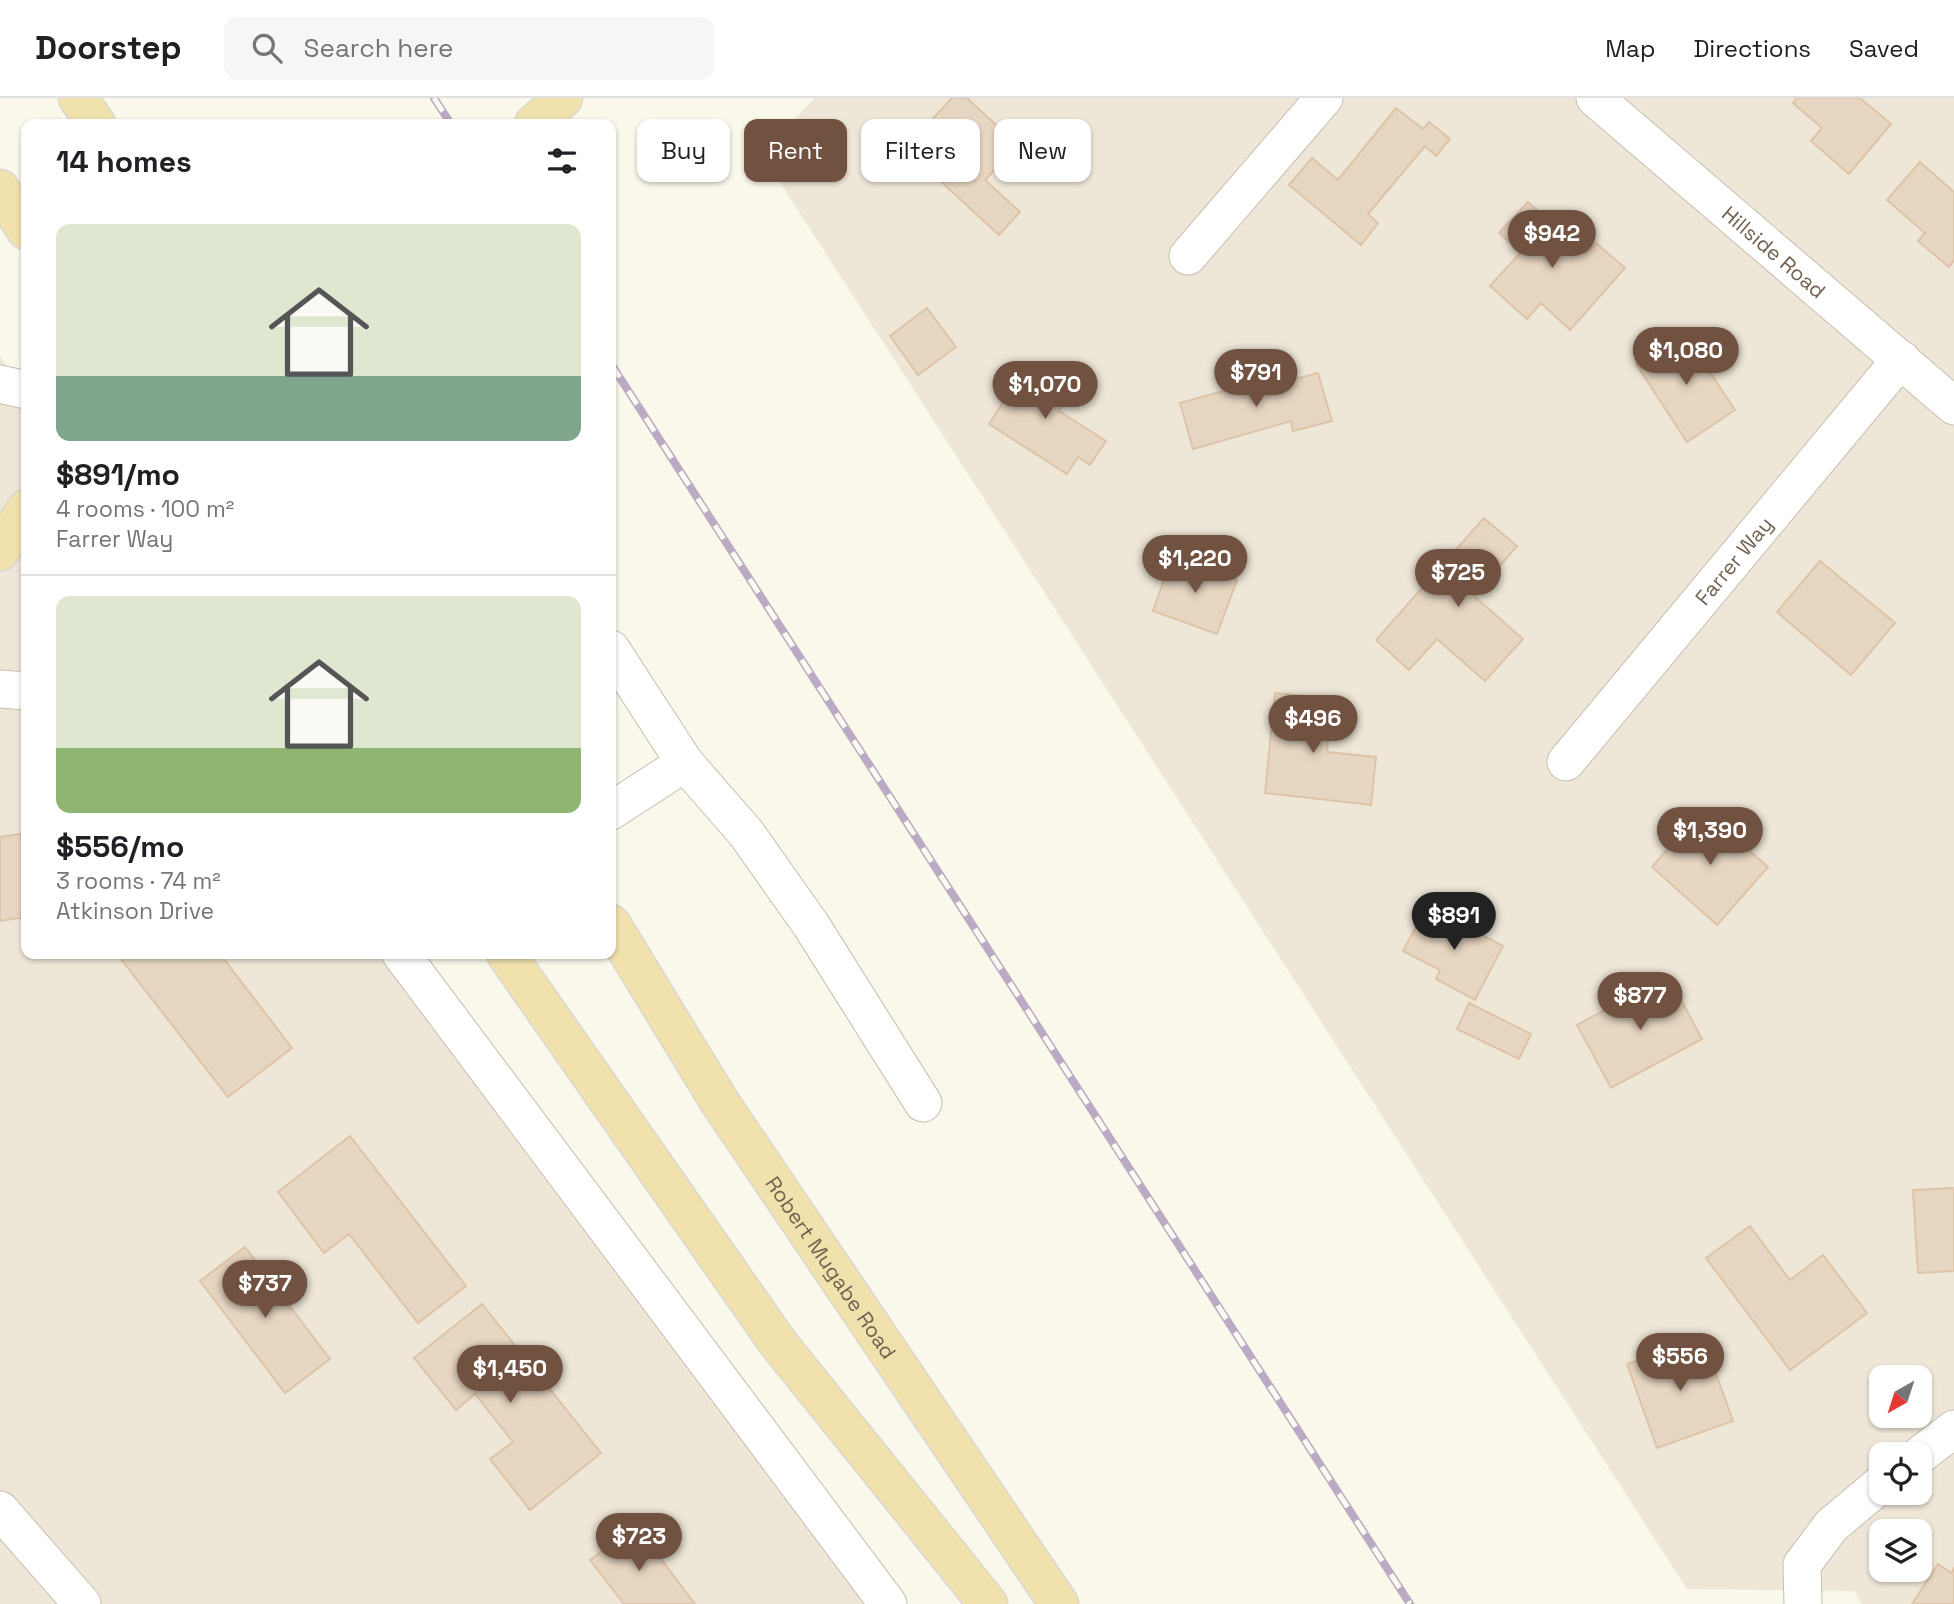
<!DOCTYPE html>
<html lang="en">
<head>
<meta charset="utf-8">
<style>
  body { margin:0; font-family:"Space Grotesk",sans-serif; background:#f6f6f6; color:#202124; height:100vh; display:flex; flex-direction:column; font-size:26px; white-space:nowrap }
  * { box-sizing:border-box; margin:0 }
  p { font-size:23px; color:#757577 }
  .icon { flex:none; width:38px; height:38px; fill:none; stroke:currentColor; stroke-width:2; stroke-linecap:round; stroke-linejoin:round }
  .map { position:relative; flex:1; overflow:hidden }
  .drawer { position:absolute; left:21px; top:21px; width:595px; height:840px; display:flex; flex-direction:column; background:#fff; border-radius:14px; box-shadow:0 2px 5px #0004 }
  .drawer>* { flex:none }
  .banner { position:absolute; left:637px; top:21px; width:665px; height:63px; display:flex; gap:14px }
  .needle { width:46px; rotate:219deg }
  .controls { position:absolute; left:1869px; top:1267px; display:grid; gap:14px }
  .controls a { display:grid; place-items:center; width:63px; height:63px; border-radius:14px; background:#fff; box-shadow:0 2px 5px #0004; font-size:35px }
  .price { position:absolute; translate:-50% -60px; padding:0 16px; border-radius:24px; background:#71513f; color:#fff; font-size:23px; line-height:46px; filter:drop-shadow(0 2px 4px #0008) }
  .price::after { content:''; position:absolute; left:50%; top:42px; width:21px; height:16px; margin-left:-10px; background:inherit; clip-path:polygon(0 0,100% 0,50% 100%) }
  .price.on { background:#222; color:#fff }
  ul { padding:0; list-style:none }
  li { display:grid; align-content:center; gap:14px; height:371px; padding:0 35px }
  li+li { border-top:2px solid #e0e0e0 }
  li span { display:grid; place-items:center; height:217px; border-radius:14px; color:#555 }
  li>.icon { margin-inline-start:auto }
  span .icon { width:126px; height:126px; fill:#fffc; stroke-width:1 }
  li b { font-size:30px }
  h2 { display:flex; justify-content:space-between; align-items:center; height:84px; padding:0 35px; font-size:30px }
  .pill { padding:0 24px; border-radius:14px; background:#fff; box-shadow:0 2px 5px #0004; font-size:24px; line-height:63px }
  .pill.on { background:#71513f; color:#fff }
  header { display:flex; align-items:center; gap:42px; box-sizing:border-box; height:98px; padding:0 35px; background:#fff; border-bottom:2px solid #e0e0e0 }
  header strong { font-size:33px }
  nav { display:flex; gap:38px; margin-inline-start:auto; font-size:24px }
  .search { width:490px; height:63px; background:#f6f6f6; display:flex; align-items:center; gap:18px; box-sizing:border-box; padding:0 24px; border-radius:14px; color:#757577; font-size:26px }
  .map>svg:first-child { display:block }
  .residential { fill:#eee7d8; fill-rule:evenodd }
  .building { fill:#e7d6c1; stroke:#ddc4a9; stroke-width:2 }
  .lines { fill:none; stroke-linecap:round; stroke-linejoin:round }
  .minor-casing { stroke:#c8beaf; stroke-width:39 }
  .major-casing { stroke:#dad6d2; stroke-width:41 }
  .minor { stroke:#fff; stroke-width:37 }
  .major { stroke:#f0e1ad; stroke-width:38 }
  .rail-casing { stroke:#bbaac3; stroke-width:8 }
  .rail { stroke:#fdfaf1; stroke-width:5; stroke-dasharray:16; stroke-linecap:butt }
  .labels { text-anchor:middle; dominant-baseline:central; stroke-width:7; stroke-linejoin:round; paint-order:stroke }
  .street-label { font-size:21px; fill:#726251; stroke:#fdfaf1 }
</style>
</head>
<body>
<header>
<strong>Doorstep</strong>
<div class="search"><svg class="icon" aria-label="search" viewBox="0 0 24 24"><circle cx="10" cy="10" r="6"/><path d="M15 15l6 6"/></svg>Search here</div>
<nav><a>Map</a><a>Directions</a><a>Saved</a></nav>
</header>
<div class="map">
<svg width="1954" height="1506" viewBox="0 0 1954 1506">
  <rect width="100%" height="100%" fill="#faf7eb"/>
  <path class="residential" d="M815,0H1954V1506H1862L1854,1493L1687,1491L761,55ZM1881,1279H1920V1318H1881ZM1881,1356H1920V1395H1881ZM1881,1433H1920V1472H1881Z
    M0,258L26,295V856H421L879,1506H0Z"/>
  <path class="building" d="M952,0H967L1018,47L985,82L1020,114L999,137L923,67L943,46L925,29Z
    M1797,0H1860L1891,26L1849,76L1811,43L1822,30L1793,5Z
    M1396,10L1423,31L1429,24L1450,41L1436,58L1425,48L1368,116L1378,125L1361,147L1289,87L1312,60L1338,82Z
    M1920,64L1954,94V162L1949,169L1918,143L1925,135L1887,102Z
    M1528,104L1586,156L1596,145L1625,170L1570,232L1541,205L1527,221L1490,188L1521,154L1499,135Z
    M927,210L956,249L918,277L890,238Z
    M1684,235L1735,312L1687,344L1636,266Z
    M1029,264L1073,291L1059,313L1106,343L1090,367L1078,359L1067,376L989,326Z
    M1318,275L1332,323L1293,333L1291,323L1193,351L1180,305L1282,277L1284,284Z
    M1484,420L1517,448L1474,498L1523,541L1485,583L1437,541L1409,572L1376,542Z
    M1172,458L1237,482L1217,536L1153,513Z
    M1820,463L1895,525L1851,577L1777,514Z
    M1275,595L1332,601L1327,654L1376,659L1371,707L1265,695Z
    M1702,711L1768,769L1717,827L1652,769Z
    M26,735V819L0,823V739Z
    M1427,808L1503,848L1475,902L1436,881L1440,872L1403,853Z
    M117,856H220L292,950L228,999Z
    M1668,878L1702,941L1611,990L1577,927Z
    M1469,905L1531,936L1519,961L1457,931Z
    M350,1038L466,1188L418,1225L349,1136L324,1155L278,1094Z
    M1954,1090V1173L1918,1175L1913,1092Z
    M1750,1128L1790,1182L1823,1157L1867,1215L1790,1272L1706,1160Z
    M245,1149L330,1261L285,1295L200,1183Z
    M482,1206L601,1355L530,1412L490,1361L513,1344L475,1296L456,1312L414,1260Z
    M1703,1240L1733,1323L1657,1350L1627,1266Z
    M636,1428L695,1506H624L590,1462Z
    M1938,1466L1951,1475L1954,1470V1506H1912Z"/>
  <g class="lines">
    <defs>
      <g id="minor">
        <path id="s1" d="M1595,0L1954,308"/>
        <path d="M1188,158L1324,0"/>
        <path d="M0,286L26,292"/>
        <path d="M611,551L685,665L611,713"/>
        <path d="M0,591L26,593"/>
        <path id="s2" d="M1566,664L1901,261"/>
        <path d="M685,665L746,735L811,827L923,1005"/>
        <path d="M401,856L888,1506"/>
        <path d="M1920,1357L1954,1331"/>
        <path d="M0,1412L82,1506"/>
        <path d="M1803,1506L1802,1467L1831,1428L1881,1386"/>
      </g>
      <g id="major">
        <path d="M78,0L96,26"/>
        <path d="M534,26L563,0"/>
        <path d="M0,91L26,132"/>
        <path d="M0,453L26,411"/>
        <path id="s3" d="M611,826L719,1003L1059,1506"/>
        <path d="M506,856L778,1245L988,1506"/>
      </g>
    </defs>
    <use href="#minor" class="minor-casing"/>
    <use href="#major" class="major-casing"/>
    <use href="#minor" class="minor"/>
    <use href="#major" class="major"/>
    <defs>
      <path id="rail" d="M434,0L451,26
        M611,266L1410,1506"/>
    </defs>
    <use href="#rail" class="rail-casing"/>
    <use href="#rail" class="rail"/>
  </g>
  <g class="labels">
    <g class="street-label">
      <text stroke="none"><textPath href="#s1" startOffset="236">Hillside Road</textPath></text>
      <text stroke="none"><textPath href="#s2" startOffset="262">Farrer Way</textPath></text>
      <text stroke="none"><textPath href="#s3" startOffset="408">Robert Mugabe Road</textPath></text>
    </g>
  </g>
</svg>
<div class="controls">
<a><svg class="needle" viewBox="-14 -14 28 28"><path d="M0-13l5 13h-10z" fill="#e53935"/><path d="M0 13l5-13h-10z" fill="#757577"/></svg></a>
<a><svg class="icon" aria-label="locate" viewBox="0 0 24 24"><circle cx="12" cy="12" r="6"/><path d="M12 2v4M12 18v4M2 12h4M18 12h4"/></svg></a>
<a><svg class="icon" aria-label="layers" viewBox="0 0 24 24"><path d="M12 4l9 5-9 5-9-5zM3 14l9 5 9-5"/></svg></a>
</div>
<b class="price" style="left:1552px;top:172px">$942</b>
<b class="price" style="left:1686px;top:289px">$1,080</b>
<b class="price" style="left:1256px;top:311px">$791</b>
<b class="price" style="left:1045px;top:323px">$1,070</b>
<b class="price" style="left:1195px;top:497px">$1,220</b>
<b class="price" style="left:1458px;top:511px">$725</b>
<b class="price" style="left:1313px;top:657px">$496</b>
<b class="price" style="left:1710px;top:769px">$1,390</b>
<b class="price on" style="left:1454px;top:854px">$891</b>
<b class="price" style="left:1640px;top:934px">$877</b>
<b class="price" style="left:265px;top:1222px">$737</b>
<b class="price" style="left:1680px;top:1295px">$556</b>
<b class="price" style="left:510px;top:1307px">$1,450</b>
<b class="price" style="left:639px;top:1475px">$723</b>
<div class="banner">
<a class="pill">Buy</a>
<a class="pill on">Rent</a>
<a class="pill">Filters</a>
<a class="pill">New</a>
</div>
<section class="drawer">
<h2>14 homes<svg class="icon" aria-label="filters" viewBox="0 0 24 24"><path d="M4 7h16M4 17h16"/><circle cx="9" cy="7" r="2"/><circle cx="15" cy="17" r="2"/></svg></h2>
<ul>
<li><span style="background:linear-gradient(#dfe7d0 70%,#7fa58c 0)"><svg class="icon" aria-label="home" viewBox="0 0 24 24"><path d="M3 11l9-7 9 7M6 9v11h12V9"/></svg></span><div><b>$891/mo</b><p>4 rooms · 100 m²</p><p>Farrer Way</p></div></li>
<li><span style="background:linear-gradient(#dfe7d0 70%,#8fb573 0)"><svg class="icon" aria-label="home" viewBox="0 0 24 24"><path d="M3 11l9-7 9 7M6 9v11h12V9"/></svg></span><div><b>$556/mo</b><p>3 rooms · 74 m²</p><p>Atkinson Drive</p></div></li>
</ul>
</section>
</div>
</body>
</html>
